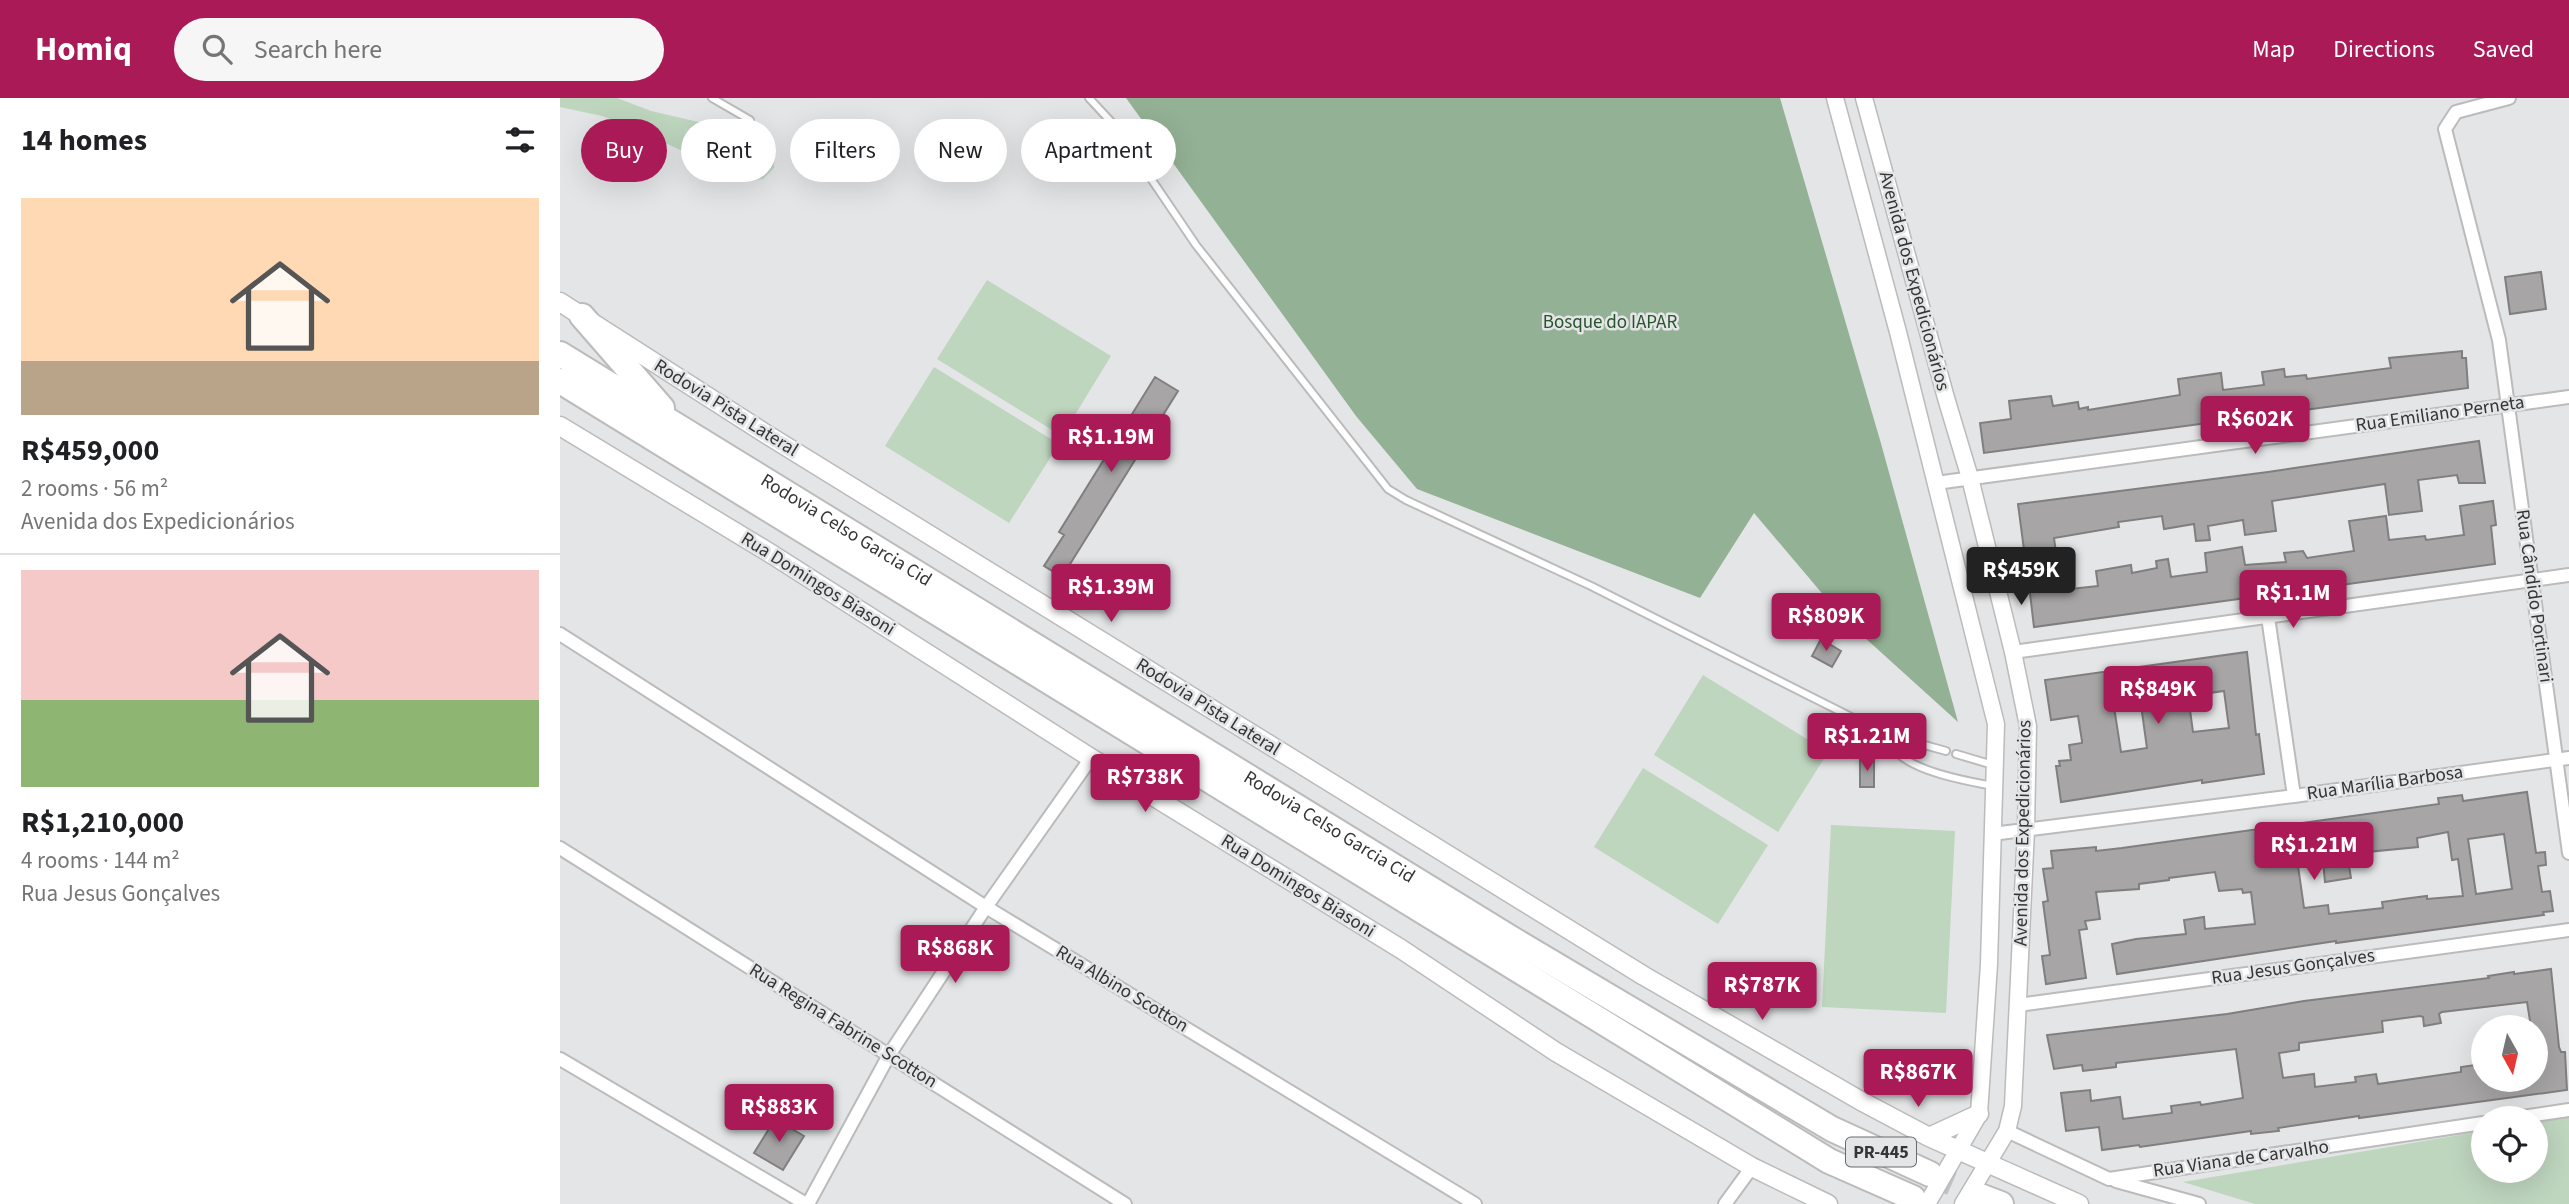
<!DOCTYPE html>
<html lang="en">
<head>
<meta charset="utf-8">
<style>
  body { margin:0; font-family:"Source Sans 3",sans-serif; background:#f6f6f6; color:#202124; height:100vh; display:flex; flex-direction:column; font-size:26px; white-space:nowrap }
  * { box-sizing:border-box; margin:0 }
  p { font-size:23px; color:#757577 }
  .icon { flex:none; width:38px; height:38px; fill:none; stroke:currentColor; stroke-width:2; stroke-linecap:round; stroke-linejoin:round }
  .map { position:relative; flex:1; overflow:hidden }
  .sheet { display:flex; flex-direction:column; background:#fff; width:560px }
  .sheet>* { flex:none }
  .banner { position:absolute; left:21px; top:21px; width:665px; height:63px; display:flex; gap:14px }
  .needle { width:46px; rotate:172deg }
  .controls { position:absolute; left:1911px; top:917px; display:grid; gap:14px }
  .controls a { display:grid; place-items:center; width:77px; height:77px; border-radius:50%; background:#fff; box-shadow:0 7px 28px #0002; font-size:35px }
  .price { position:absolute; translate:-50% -60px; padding:0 16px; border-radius:7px; background:#a91a57; color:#fff; font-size:23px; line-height:46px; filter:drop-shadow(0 2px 4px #0008) }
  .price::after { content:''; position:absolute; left:50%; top:42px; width:21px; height:16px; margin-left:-10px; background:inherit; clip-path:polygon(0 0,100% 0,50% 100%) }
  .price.current { background:#222; color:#fff }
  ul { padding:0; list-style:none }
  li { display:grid; align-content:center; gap:14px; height:371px; padding:0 21px }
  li+li { border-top:2px solid #e0e0e0 }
  li span { display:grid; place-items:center; height:217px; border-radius:0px; color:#555 }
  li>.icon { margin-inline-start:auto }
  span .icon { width:126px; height:126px; fill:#fffc; stroke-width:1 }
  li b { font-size:30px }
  h2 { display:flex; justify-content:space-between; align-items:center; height:84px; padding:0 21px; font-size:30px }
  .chip { padding:0 24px; border-radius:32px; background:#fff; box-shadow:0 7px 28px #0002; font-size:24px; line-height:63px }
  .chip.current { background:#a91a57; color:#fff }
  header { display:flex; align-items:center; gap:42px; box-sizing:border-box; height:98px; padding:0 35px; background:#a91a57; color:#fff }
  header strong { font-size:33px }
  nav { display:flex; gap:38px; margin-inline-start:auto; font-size:24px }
  .search { width:490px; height:63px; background:#f6f6f6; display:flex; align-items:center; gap:18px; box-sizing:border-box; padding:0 24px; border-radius:38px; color:#757577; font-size:26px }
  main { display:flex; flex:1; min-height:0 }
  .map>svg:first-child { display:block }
  .green { fill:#bed5be }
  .forest { fill:#93b194 }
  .building { fill:#a7a5a6; stroke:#807e7f; stroke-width:2; fill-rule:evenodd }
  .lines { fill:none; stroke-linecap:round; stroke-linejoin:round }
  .motorway-tunnel { stroke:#c1c2c3; stroke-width:24; stroke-dasharray:24 12; stroke-linecap:butt }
  .service-casing { stroke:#bbbbbc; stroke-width:10 }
  .minor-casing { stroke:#bbbbbc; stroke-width:16 }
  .tertiary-casing { stroke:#bbbbbc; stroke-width:19 }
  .secondary-casing { stroke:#bbbbbc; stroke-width:21 }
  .motorway-casing { stroke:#bbbbbc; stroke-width:28 }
  .service { stroke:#fff; stroke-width:6 }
  .minor { stroke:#fff; stroke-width:12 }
  .tertiary { stroke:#fff; stroke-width:16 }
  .secondary { stroke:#fff; stroke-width:18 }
  .motorway { stroke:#fff; stroke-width:24 }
  .labels { text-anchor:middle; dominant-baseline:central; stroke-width:5; stroke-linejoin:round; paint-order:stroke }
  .shield { fill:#e4e5e6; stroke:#6a6a6b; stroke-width:2 }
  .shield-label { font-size:18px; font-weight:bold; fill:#353536 }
  .street-label { font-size:19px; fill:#353536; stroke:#e4e5e6 }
  .park-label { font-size:19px; fill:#28552d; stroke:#e4e5e6 }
</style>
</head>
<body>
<header>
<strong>Homiq</strong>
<div class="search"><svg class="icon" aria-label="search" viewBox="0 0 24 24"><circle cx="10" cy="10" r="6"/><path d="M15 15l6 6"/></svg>Search here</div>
<nav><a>Map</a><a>Directions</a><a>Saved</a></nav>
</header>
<main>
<section class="sheet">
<h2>14 homes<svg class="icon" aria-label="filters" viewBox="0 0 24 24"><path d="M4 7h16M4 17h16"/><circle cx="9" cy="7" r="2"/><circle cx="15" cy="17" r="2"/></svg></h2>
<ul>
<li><span style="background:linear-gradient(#ffd9b3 75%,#b9a48a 0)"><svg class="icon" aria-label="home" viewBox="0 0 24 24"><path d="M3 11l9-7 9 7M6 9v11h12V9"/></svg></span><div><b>R$459,000</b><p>2 rooms · 56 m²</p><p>Avenida dos Expedicionários</p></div></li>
<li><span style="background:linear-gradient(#f6c9c9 60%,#8fb573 0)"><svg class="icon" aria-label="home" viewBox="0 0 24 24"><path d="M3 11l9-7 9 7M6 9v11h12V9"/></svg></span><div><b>R$1,210,000</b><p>4 rooms · 144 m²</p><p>Rua Jesus Gonçalves</p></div></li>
</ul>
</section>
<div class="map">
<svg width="2009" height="1106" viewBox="0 0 2009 1106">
  <rect width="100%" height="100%" fill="#e4e5e6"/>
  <path class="green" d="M0,0H57L91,13L177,33L206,46L214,60V70L203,81L188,83L68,28L42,18L0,9Z
    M427,182L551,258L502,338L377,261Z
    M374,269L499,346L449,425L325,348Z
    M1143,577L1268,654L1218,734L1094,657Z
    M1083,670L1208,747L1158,826L1034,749Z
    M1271,727L1395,733L1386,915L1262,909Z
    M2009,1019V1106H1695L1623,1084L1923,1033V1073H1976V1024Z"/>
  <path class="forest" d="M566,0H1220L1320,342L1398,624L1282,519L1194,415L1140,500L857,391L796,318Z"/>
  <path class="building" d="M1981,174L1986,211L1950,216L1945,179Z
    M1902,253V260H1906L1908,290L1424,355L1420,325L1451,321L1449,303L1491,298L1493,308L1518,304L1519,311L1528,309V312L1620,297L1618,281L1661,275L1663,292L1704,287L1702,274L1724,271L1725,279L1746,277L1747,281L1831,270L1829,260Z
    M595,279L618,293L502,479L484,468L504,437L499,434Z
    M1919,343L1925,385H1899L1897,377L1858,382L1862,413L1829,417L1825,386L1712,403L1716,433L1685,437L1683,422L1648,428L1650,442L1636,443L1634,426L1604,431L1602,418L1558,424L1559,429L1494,440L1501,492L1538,488L1536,473L1571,467L1572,475L1597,470L1596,463L1608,461L1611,479L1647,474L1645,455L1682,449L1685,467L1726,464L1724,455L1743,453L1747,460L1794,453L1789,423L1826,418L1829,442L1865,438L1866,442L1904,437L1900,408L1933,403L1936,427L1931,428L1935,466L1474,529L1468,479L1447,482L1445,469L1466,467L1458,406L1708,374Z
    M1261,541L1281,553L1272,569L1252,558Z
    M1687,554L1696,637L1699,636L1704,676L1642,685V682L1501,704L1496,668H1500L1499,663L1511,662L1509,647L1522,645V643L1518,618L1491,622L1485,582ZM1664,593L1669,630L1633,634L1628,598ZM1581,607L1587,650L1561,654L1554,609Z
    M1314,661V689H1300V662Z
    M1967,694L1976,755L1985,754L1986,767L1978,768L1982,794L1990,793L1993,813L1983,814L1984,817L1776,845V843L1557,876L1552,846L1576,841L1626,836L1624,822L1644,819L1645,831L1695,826L1691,794L1683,795L1682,791L1659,793L1655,774L1609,780V782L1579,786V791L1536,794L1540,821L1525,823L1527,831L1519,832L1526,880L1486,886L1482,858L1490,857L1483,804L1488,803L1483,771L1493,770L1491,753L1536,749V753L1562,750L1879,706L1878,700L1902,697L1903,703ZM1888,734L1892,762L1898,761L1903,798L1867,801V798L1843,801L1822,804L1823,810L1769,816L1768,807L1744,810L1738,768L1763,764L1765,784L1791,780L1787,756L1858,749L1857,740ZM1944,736L1952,791L1916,796L1908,741Z
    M1991,871L1999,949L2001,954H2005L2007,992L1799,1020V1018L1718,1030L1719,1033L1691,1036V1033L1580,1049L1579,1047L1542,1052L1539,1029L1506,1033L1501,995L1530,992L1531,1003L1560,999L1563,1021L1612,1015L1611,1008L1640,1004L1641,1007L1683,1000L1676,951L1556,965V969L1523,973L1522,967L1494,971L1487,937L1667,916L1744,903L1929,880L1928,878L1954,874V876ZM1967,904L1971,929H1976V982H1923V966L1901,969V974L1818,986L1816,976L1795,979L1796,984L1755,989L1754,976L1723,980L1719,955L1739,952V945L1823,934L1822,923L1860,918L1863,919L1864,928L1881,925L1879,916L1882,914Z
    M215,1021L244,1038L223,1072L194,1055Z"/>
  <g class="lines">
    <path class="motorway-tunnel" d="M1370,1076L1420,1098"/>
    <defs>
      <path id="service" d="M152,0L190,22
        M529,0L556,29L636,147L828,391L846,402L1031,488L1325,636L1386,653
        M1325,636C1329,642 1333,649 1338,655C1356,674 1407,683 1433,688
        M1396,656L1433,667"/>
      <path id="minor" d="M1949,0L1896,14L1885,31L1939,242L2009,755
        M1376,385L2009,299
        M1708,519L1734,698
        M0,536L426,809L915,1106
        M1453,554L2009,477
        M1432,736L1734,698L2009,660
        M0,750L565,1106
        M1458,907L2009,832
        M0,961L246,1106
        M1955,1020L2009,1012
        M1447,1033L1549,1081L1923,1025
        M1556,1083L1639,1106
        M248,1106L329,957L426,809L531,660
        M1165,1106L1192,1069"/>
      <path id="tertiary" d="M1275,0L1338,234L1436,626L1429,866L1419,1016L1367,1106
        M1304,0L1386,300L1410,380L1453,554L1468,628L1466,731L1453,1008L1447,1033L1403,1106"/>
      <path id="secondary" d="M0,204L206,336L1084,878L1301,1003L1369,1039L1519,1106
        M0,328L213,457L531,660L841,851L996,954L1192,1069L1268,1106
        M1369,1039L1419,1016"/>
      <g id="motorway">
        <path d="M22,218L102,310"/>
        <path id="s1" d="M0,256L952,841L1272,1031L1370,1076"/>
        <path d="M0,283L1269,1063L1353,1100"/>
        <path d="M1420,1098L1441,1106"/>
      </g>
    </defs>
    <use href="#service" class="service-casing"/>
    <use href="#minor" class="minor-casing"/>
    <use href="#tertiary" class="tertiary-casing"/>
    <use href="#secondary" class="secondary-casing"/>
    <use href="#motorway" class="motorway-casing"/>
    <use href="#service" class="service"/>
    <use href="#minor" class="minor"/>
    <use href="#tertiary" class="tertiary"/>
    <use href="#secondary" class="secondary"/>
    <use href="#motorway" class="motorway"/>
  </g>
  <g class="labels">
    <rect class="shield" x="1286" y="1039.5" width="70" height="29" rx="5"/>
    <g class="shield-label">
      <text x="1321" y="1054">PR-445</text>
    </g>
    <g class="street-label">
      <text transform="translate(1354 183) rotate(75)">Avenida dos Expedicionários</text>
      <text transform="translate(166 310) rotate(32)">Rodovia Pista Lateral</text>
      <text transform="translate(1880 316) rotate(-8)">Rua Emiliano Perneta</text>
      <text stroke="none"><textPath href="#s1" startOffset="336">Rodovia Celso Garcia Cid</textPath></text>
      <text transform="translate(258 486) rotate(32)">Rua Domingos Biasoni</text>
      <text transform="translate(1974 498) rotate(82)">Rua Cândido Portinari</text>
      <text transform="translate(648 609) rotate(32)">Rodovia Pista Lateral</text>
      <text transform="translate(1825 685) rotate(-8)">Rua Marília Barbosa</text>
      <text stroke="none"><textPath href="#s1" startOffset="903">Rodovia Celso Garcia Cid</textPath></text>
      <text transform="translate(1463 735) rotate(-89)">Avenida dos Expedicionários</text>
      <text transform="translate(738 788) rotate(32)">Rua Domingos Biasoni</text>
      <text transform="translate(1733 869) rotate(-8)">Rua Jesus Gonçalves</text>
      <text transform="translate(562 891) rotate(31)">Rua Albino Scotton</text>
      <text transform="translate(283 928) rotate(32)">Rua Regina Fabrine Scotton</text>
      <text transform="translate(1681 1061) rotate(-8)">Rua Viana de Carvalho</text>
    </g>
    <g class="park-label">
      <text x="1050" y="224">Bosque do IAPAR</text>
    </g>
  </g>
</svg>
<div class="controls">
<a><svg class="needle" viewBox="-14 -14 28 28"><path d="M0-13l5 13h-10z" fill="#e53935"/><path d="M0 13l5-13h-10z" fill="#757577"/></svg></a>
<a><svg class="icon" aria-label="locate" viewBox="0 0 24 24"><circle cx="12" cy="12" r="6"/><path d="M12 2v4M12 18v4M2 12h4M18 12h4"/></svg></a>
</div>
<b class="price" style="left:1695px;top:358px">R$602K</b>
<b class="price" style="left:551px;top:376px">R$1.19M</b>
<b class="price current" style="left:1461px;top:509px">R$459K</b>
<b class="price" style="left:551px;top:526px">R$1.39M</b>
<b class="price" style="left:1733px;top:532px">R$1.1M</b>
<b class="price" style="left:1266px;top:555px">R$809K</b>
<b class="price" style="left:1598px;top:628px">R$849K</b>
<b class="price" style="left:1307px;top:675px">R$1.21M</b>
<b class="price" style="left:585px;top:716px">R$738K</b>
<b class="price" style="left:1754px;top:784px">R$1.21M</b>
<b class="price" style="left:395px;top:887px">R$868K</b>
<b class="price" style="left:1202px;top:924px">R$787K</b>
<b class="price" style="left:1358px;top:1011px">R$867K</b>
<b class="price" style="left:219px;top:1046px">R$883K</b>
<div class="banner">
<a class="chip current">Buy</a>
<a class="chip">Rent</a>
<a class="chip">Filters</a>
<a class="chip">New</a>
<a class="chip">Apartment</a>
</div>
</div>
</main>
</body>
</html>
